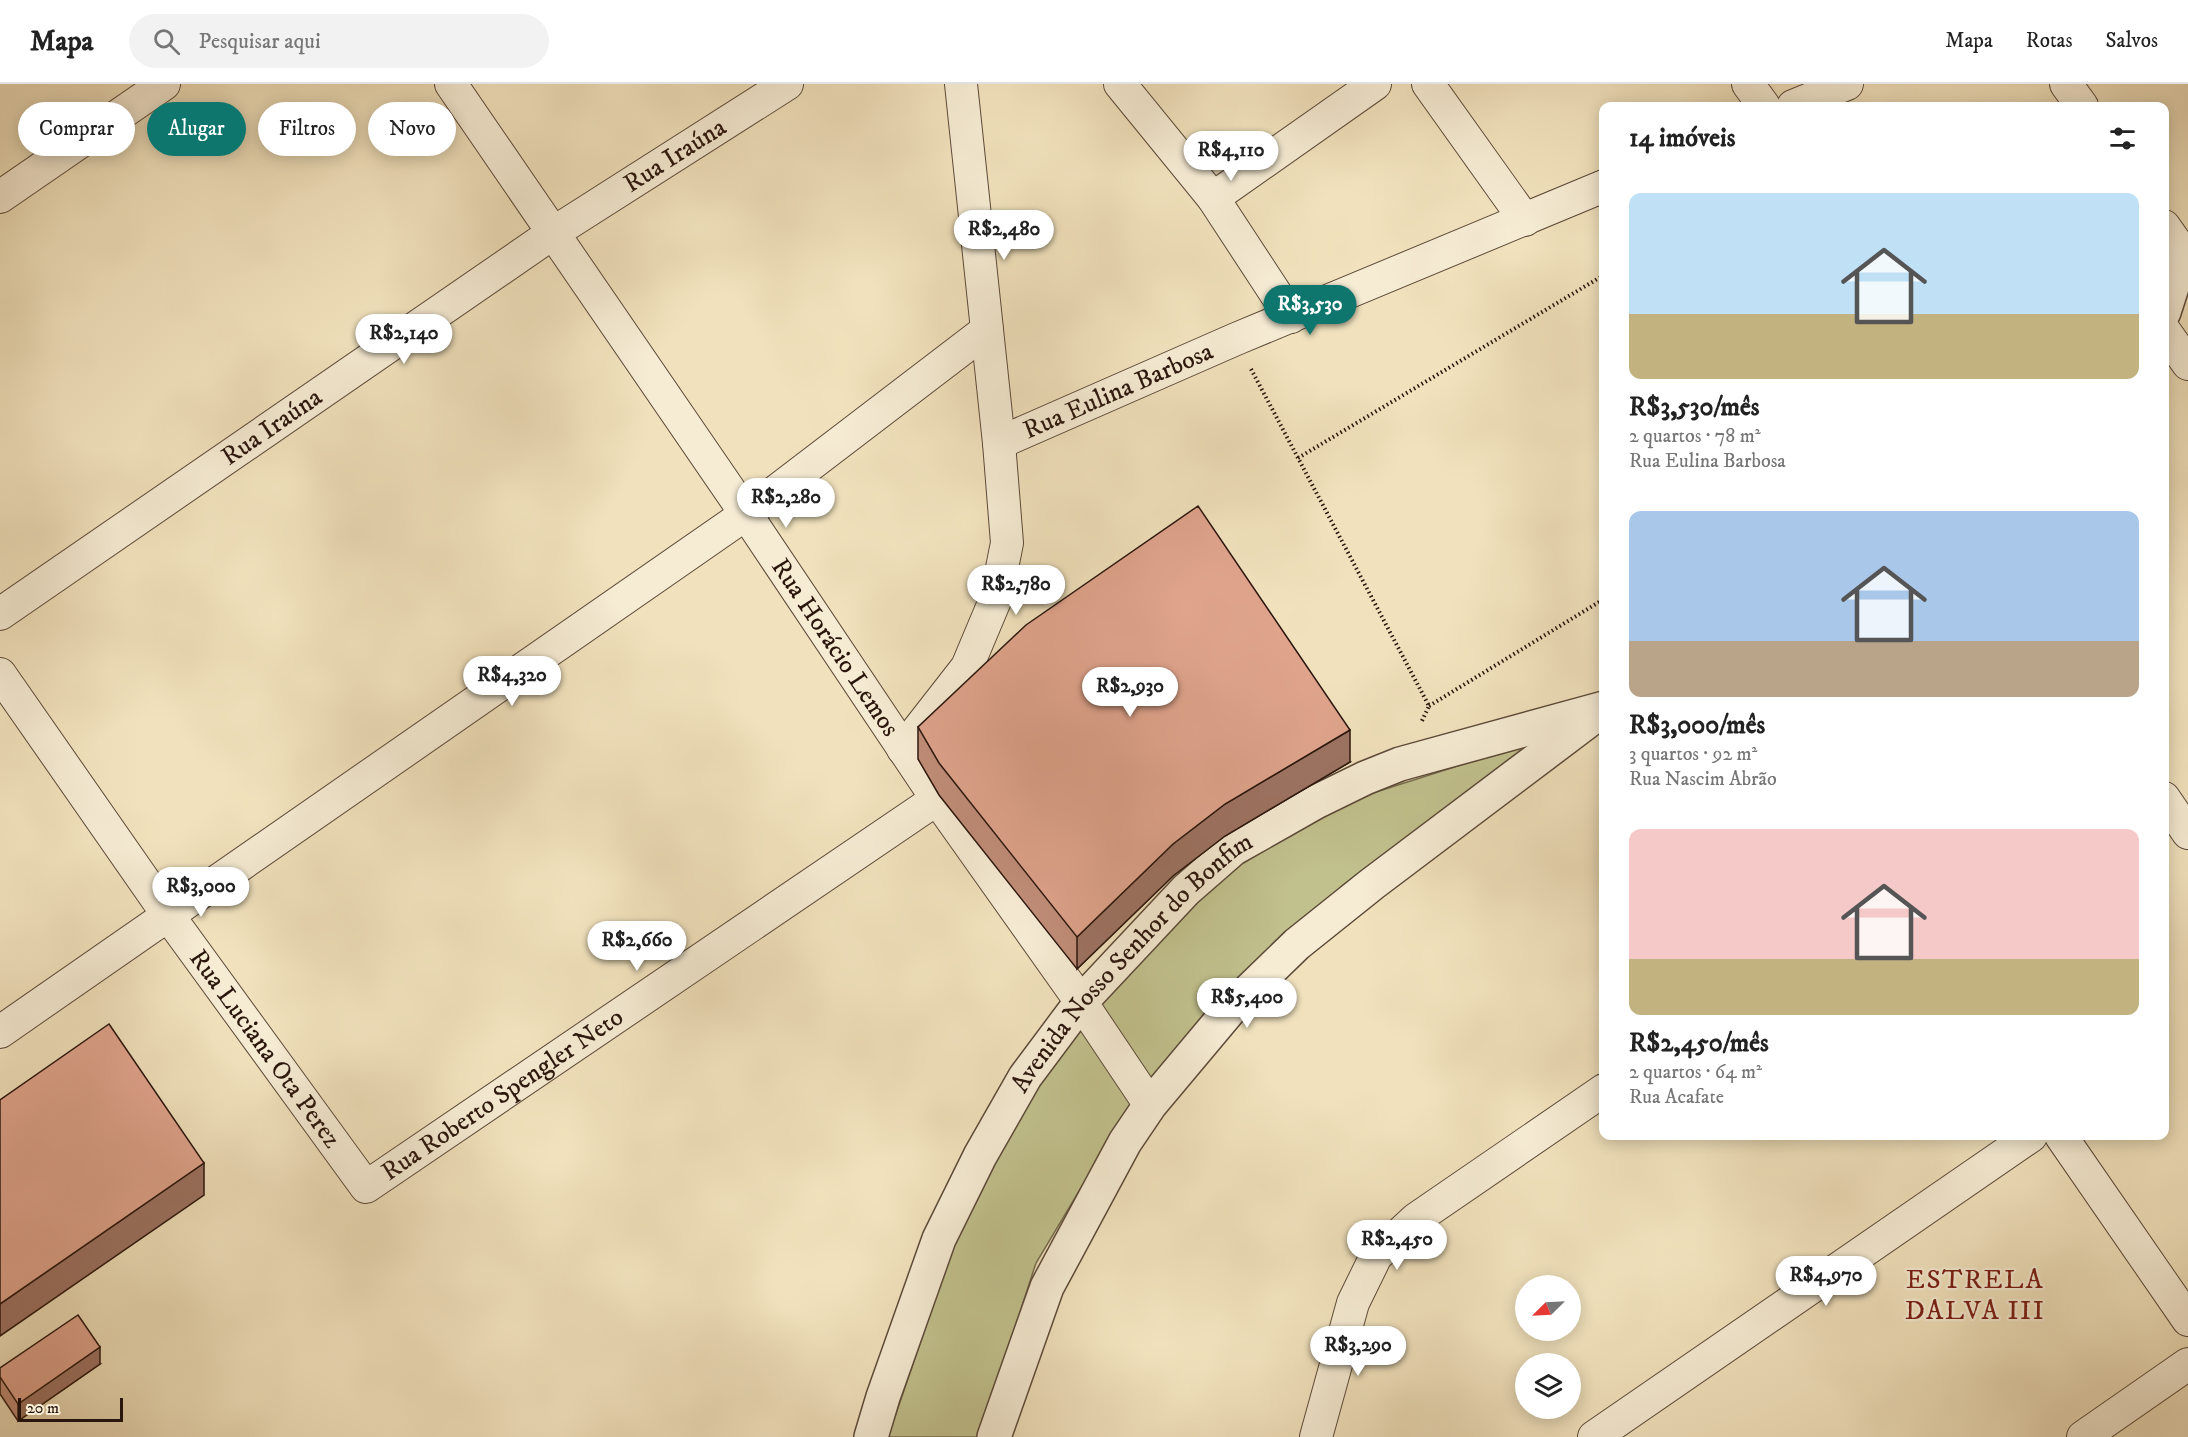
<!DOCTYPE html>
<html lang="pt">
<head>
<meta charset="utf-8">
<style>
  body { margin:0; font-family:"IM FELL DW Pica",serif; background:#f2f2f2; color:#222; height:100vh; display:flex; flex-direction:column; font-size:22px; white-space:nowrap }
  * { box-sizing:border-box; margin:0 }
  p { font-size:20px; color:#767676 }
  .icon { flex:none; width:33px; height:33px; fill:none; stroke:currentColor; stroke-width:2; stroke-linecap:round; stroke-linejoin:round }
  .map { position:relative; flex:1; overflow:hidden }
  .side { position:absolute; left:1599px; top:18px; width:570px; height:1038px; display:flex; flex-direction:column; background:#fff; border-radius:12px; box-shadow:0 3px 15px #0003 }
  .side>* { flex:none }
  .banner { position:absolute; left:18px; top:18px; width:570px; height:54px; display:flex; gap:12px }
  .needle { width:39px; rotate:246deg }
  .tools { position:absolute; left:1515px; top:1191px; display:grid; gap:12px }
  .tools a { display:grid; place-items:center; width:66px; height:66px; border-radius:50%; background:#fff; box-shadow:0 3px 15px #0003; font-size:30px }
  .scale { position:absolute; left:18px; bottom:15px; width:105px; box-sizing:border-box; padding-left:6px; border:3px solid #2b160d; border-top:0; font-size:16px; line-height:21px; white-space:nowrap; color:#2b160d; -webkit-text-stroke:4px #f6ecd4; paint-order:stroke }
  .price { position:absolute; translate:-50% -51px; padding:0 14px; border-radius:21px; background:#fff; color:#222; font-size:20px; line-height:39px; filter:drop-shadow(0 2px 3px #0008) }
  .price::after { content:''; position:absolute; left:50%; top:36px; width:18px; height:14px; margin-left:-9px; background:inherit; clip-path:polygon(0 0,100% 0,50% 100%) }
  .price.on { background:#0f766e; color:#fff }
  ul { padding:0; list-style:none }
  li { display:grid; align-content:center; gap:12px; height:318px; padding:0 30px }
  li span { display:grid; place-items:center; height:186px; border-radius:12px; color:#555 }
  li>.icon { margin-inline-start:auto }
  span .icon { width:108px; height:108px; fill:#fffc; stroke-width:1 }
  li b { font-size:26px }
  h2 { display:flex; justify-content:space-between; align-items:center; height:72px; padding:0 30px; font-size:26px }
  .tag { padding:0 21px; border-radius:27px; background:#fff; box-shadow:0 3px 15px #0003; font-size:21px; line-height:54px }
  .tag.on { background:#0f766e; color:#fff }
  header { display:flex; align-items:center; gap:36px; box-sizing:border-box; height:84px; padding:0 30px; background:#fff; border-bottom:2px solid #e0e0e0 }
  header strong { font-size:28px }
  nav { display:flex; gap:33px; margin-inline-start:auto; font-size:21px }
  .search { width:420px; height:54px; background:#f2f2f2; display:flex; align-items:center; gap:15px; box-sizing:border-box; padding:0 21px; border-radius:33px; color:#767676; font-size:22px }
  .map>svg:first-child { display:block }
  .green { fill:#c1c18d; stroke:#766c4d; stroke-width:1.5 }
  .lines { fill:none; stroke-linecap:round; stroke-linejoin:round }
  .minor-casing { stroke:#5c4939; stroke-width:34 }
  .tertiary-casing { stroke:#5c4939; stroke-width:36 }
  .path { stroke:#2b160d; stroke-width:4; stroke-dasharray:1.5 3; stroke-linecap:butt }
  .minor { stroke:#f6ecd4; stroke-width:32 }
  .tertiary { stroke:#f6ecd4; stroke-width:33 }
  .wall { fill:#c18d79; stroke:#2b160d; stroke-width:1.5 }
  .shaded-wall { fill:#9d7363; stroke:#2b160d; stroke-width:1.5 }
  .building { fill:#e0a48d; stroke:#2b160d; stroke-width:1.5 }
  .labels { text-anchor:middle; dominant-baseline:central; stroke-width:4.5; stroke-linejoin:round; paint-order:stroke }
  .street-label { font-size:26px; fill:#2b160d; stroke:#f6ecd4 }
  .neighbourhood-label { font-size:27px; letter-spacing:1.5px; fill:#7a1f14; stroke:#f6ecd4 }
</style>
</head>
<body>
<header>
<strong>Mapa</strong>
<div class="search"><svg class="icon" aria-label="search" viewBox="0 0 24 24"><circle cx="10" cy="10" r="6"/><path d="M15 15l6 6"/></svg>Pesquisar aqui</div>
<nav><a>Mapa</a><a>Rotas</a><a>Salvos</a></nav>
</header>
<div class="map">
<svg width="2188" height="1353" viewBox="0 0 2188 1353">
  <rect width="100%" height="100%" fill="#f1e2bd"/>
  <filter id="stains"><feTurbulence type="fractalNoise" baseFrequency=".00333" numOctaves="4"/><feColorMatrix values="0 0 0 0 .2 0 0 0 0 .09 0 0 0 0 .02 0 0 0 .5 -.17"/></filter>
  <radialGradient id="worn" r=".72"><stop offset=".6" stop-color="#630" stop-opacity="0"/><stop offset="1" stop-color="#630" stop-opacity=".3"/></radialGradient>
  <path class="green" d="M1533,658L1343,801L1286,854L1118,1042L1036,1179L979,1353H888L961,1140L997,1065L1087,925L1224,787L1301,740L1376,708Z"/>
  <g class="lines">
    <defs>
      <g id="minor">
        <path id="s1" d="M451,0L746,430L937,715L1081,918L1150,1021"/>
        <path d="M1120,0L1213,114L1291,233"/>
        <path d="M1428,0L1525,136"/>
        <path d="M1748,0L1764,22"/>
        <path d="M2066,0L2082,22"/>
        <path d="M1793,22L1847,0"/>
        <path d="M0,113L164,0"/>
        <path d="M1213,114L1375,0"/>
        <path d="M2164,142L2188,176"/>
        <path d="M2164,246L2188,280"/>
        <path id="s2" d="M999,359L1236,255L1604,102"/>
        <path id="s3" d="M0,530L553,149L787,0"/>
        <path id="s4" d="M0,590L168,831L366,1103L937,715"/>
        <path d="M903,665L967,583L996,514L1007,459L999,359L961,0"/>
        <path d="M2164,714L2188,749"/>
        <path d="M0,948L746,430L987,246"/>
        <path d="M2061,1052L2188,1236"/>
        <path d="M1316,1353L1353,1219L1376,1172L1416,1135L1604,1006"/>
        <path d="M1594,1353L2031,1052"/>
        <path d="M2083,1353L2188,1280"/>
      </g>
      <g id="tertiary">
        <path d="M2164,228L2174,197L2188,173"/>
        <path id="s5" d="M871,1353L883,1313L939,1155L980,1072L1025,993L1081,918L1186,806L1233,765L1316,718L1365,694L1400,680L1604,624"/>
        <path d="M994,1353L1047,1203L1125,1058L1150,1021L1233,922L1297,860L1372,800L1592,634"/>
      </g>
    </defs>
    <use href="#minor" class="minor-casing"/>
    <use href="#tertiary" class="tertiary-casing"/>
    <path class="path" d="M1251,285L1429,622L1421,639
      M1298,374L1604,191
      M1429,622L1604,515"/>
    <use href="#minor" class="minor"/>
    <use href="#tertiary" class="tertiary"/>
  </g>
  <path class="wall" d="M918,643L1350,678L1225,752L1173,792L1077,885L939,711L918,675Z
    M100,1280L18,1337L0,1310V1284Z"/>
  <path class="shaded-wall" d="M1350,646V678L1225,752L1173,792L1077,885V853L1173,760L1225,720Z
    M204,1079V1111L0,1252V1220Z
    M100,1263V1280L18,1337V1320Z"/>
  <path class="building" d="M1198,422L1350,646L1225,720L1173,760L1077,853L939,679L918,643L1026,541Z
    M109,940L204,1079L0,1220V1016Z
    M78,1231L100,1263L18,1320L0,1293V1284Z"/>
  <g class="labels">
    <g class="street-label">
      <text stroke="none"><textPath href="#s3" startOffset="816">Rua Iraúna</textPath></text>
      <text stroke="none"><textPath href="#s2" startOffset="130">Rua Eulina Barbosa</textPath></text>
      <text stroke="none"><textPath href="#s3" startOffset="330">Rua Iraúna</textPath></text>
      <text stroke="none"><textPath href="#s1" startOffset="682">Rua Horácio Lemos</textPath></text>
      <text stroke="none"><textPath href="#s5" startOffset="550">Avenida Nosso Senhor do Bonfim</textPath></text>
      <text stroke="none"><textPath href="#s4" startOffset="459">Rua Luciana Ota Perez</textPath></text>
      <text stroke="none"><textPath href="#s4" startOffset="795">Rua Roberto Spengler Neto</textPath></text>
    </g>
    <g class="neighbourhood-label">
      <text x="1975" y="1196">ESTRELA<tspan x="1975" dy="31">DALVA III</tspan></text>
    </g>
  </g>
  <rect width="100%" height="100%" filter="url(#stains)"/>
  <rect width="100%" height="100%" fill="url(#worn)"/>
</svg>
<div class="tools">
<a><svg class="needle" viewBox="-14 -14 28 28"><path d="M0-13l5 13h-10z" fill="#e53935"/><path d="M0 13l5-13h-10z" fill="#767676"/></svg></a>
<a><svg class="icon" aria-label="layers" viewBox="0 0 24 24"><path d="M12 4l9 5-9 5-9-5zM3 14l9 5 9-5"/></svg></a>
</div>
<div class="scale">20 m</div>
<b class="price" style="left:1231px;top:98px">R$4,110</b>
<b class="price" style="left:1004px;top:177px">R$2,480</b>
<b class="price on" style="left:1310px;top:252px">R$3,530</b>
<b class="price" style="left:404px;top:281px">R$2,140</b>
<b class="price" style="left:786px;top:445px">R$2,280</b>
<b class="price" style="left:1016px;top:532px">R$2,780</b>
<b class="price" style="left:512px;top:623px">R$4,320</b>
<b class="price" style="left:1130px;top:634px">R$2,930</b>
<b class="price" style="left:201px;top:834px">R$3,000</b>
<b class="price" style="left:637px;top:888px">R$2,660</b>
<b class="price" style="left:1247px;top:945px">R$5,400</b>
<b class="price" style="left:1397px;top:1187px">R$2,450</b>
<b class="price" style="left:1826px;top:1223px">R$4,970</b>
<b class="price" style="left:1358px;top:1293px">R$3,290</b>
<div class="banner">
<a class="tag">Comprar</a>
<a class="tag on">Alugar</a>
<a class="tag">Filtros</a>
<a class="tag">Novo</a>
</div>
<section class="side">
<h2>14 imóveis<svg class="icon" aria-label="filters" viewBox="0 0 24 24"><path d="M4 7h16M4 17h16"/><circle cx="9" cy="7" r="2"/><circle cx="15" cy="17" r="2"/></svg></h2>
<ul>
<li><span style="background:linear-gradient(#bfe0f5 65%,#c2b280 0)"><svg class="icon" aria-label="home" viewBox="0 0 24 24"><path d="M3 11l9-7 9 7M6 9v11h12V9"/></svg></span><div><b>R$3,530/mês</b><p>2 quartos · 78 m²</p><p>Rua Eulina Barbosa</p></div></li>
<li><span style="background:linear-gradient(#a9c7e8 70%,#b9a48a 0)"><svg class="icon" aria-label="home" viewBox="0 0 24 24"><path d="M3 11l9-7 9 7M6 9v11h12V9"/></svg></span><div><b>R$3,000/mês</b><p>3 quartos · 92 m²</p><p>Rua Nascim Abrão</p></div></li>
<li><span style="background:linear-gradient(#f6c9c9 70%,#c2b280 0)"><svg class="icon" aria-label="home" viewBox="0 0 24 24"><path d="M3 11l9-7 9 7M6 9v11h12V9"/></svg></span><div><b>R$2,450/mês</b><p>2 quartos · 64 m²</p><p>Rua Acafate</p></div></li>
</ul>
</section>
</div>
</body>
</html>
